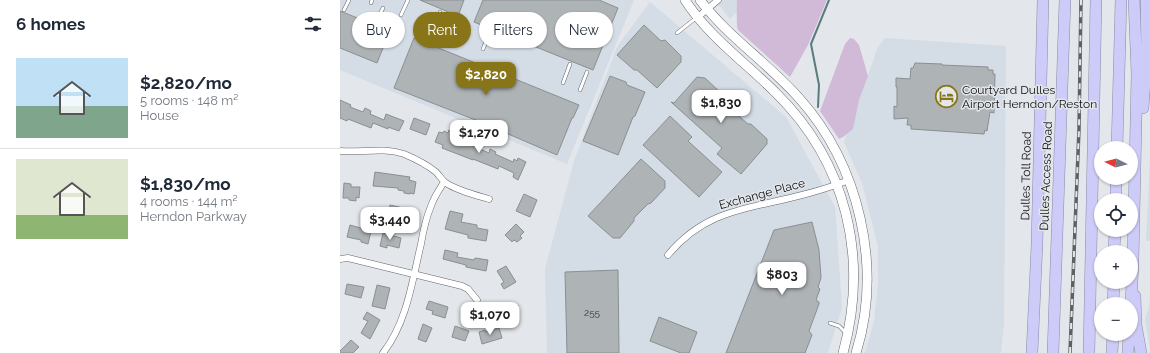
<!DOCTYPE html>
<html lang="en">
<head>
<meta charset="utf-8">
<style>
  body { margin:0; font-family:Raleway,sans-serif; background:#f2f2f3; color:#1f2937; height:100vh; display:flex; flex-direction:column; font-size:15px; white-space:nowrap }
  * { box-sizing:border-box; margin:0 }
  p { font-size:13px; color:#747a83 }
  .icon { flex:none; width:22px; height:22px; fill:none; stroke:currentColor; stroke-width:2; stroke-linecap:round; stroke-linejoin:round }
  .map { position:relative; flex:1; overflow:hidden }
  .side { display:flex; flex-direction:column; background:#fff; width:340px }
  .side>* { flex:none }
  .top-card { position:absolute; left:12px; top:12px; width:380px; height:36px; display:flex; gap:8px }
  .needle { width:26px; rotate:276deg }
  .controls { position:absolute; left:754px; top:141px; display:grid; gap:8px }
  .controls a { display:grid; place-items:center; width:44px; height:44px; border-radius:50%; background:#fff; box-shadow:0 1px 3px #0004; font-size:20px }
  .price { position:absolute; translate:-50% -34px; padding:0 9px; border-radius:8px; background:#fff; color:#222; font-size:13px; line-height:26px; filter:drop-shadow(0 1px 2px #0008) }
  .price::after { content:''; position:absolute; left:50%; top:24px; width:12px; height:9px; margin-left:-6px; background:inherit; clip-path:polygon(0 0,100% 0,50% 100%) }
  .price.selected { background:#877518; color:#fff }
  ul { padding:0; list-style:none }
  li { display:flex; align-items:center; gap:12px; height:100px; padding:0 16px }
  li+li { border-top:1px solid #e0e1e3 }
  li span { display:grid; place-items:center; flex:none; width:112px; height:80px; border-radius:0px; color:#555 }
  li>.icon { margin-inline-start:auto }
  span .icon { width:48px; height:48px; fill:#fffc; stroke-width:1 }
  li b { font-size:17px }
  h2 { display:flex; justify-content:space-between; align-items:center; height:48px; padding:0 16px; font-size:17px }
  .pill { padding:0 14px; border-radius:18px; background:#fff; box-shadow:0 1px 3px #0004; font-size:14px; line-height:36px }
  .pill.selected { background:#877518; color:#fff }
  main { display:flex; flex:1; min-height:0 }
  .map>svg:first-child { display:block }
  .built { fill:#d4dce6 }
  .green { fill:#d0bad7 }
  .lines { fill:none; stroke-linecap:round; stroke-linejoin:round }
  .stream { stroke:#597c7c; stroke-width:2 }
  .building { fill:#aeb3b5; stroke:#8a8f91 }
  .service-casing { stroke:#63666a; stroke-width:4 }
  .minor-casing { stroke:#63666a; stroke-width:7 }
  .secondary-casing { stroke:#63666a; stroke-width:10 }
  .motorway-casing { stroke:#8a8aa7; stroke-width:12 }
  .service { stroke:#fff; stroke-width:3 }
  .minor { stroke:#fff; stroke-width:6 }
  .secondary { stroke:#fff; stroke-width:9 }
  .motorway { stroke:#cdcbf7; stroke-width:11 }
  .rail-casing { stroke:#5f6063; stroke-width:3.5 }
  .rail { stroke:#e3e6ea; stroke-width:2; stroke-dasharray:6; stroke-linecap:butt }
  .labels { text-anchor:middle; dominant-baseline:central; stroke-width:3; stroke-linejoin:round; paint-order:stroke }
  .number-label { font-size:10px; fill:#37393b }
  .poi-label { font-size:12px; fill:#0f1012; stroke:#e3e6ea; text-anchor:start }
  .street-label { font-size:12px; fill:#0f1012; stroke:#e3e6ea }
</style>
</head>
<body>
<main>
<section class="side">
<h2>6 homes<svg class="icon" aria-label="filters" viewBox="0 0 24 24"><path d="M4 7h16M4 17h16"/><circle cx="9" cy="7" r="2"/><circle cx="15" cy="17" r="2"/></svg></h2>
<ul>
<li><span style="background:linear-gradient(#bfe0f5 60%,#7fa58c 0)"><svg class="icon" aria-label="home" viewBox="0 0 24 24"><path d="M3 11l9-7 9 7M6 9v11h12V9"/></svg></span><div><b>$2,820/mo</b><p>5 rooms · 148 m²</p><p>House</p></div></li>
<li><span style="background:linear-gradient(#dfe7d0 70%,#8fb573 0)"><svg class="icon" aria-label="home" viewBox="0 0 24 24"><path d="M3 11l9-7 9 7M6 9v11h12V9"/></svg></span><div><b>$1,830/mo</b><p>4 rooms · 144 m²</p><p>Herndon Parkway</p></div></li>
</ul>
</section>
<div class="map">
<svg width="810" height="353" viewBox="0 0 810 353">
  <rect width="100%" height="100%" fill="#e3e6ea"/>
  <path class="built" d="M0,0H294L227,164L0,70Z
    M375,0H409L390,19Z
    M310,2L446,117L495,207L502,307L488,353H207L205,269L234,161L277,47Z
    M545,38L666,46L664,323L661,353H525L534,321L538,287V246L522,183L504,142L538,47Z
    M810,159V241H806Z
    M810,298V349L805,320L809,307Z"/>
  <path class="green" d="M397,0H487L468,45L450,77L398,30C396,24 397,7 397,0Z
    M510,38L514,39L519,45L528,76L519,100L513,129L503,137L499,139L480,111L505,44Z"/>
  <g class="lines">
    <path class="stream" d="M478,107L479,85L471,44L489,0"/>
  </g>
  <path class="building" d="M80,0H124L118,16Z
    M143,0H259L278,8L253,70L134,22Z
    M0,11L55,33L50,45L45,43L37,63L0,48Z
    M304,25L321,41L325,40L341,56V62L317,88L297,70H294L277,55Z
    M74,38L239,105L233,118H232L217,155L138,121L54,88Z
    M575,63L602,64V65L648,67V70H653V74H655L654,113L650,112L647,131L645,130L644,134L571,129V125H567L568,118L554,119V106L557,107V87H556V78L570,79L571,68H573Z
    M270,76L286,82L287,85L305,92L295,116L293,117L278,155L243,141Z
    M357,77L365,78L380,92L381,96L397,111L395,113L408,124H411L427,139V144L401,174L377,154L382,148L331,102L334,103Z
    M0,100L11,105L10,107L23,112L25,108L31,111L30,114L44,120L46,114L64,121L59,131L48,127V129L33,123L31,128L8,119L7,121L0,118Z
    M330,116L352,137L348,141L382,172L359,197L303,145Z
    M74,118L90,124L86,135L70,129Z
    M109,130L117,134L114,140L126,145L127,143L149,153L150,149L156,152L155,154L173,162L174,159L177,161L178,158L186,162L178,180L173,177L174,173L159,166L158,169L133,159V160L102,148L103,145L95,142L99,132L103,133L104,131L108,133Z
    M301,159L325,181V188L311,203L308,204L294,218V221L280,238H273L248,216Z
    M35,172L70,177L69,180L76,182L74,194L70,193V194L64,193V191L58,190V188L33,186Z
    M4,183L11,184V187H20L19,198L16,197V201L9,200V198H3Z
    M184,194L197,200L190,217L176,211Z
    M50,205L68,209L66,221L63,220L61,226L50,224L52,212L49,211Z
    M110,211L123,214L121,222L137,225V228L148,230L146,241L128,238V235L105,229Z
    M472,222L479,250L481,278L478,287L480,289L476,300L479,302V304L469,331L472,335L465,353H386L434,230Z
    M176,224L184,232L180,236L182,238L177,242L174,240L172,242L165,235Z
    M10,225L31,231L28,244L21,242V240L7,237Z
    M43,233L61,238L59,248L47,245V248L40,246Z
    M105,250L118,253L117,257L134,260L135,258L148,260L146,271L126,267V265L103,259Z
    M166,266L176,282L164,289L161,284L164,282L157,271Z
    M278,270L279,353H227L225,272Z
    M7,284L24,287L21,298L5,294Z
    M37,285L50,288L45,309L32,306Z
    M89,301L108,307L105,318L92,314L93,311L86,309Z
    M168,304L178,305L177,321L166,320Z
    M27,312L40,320L30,339L21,333L28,321L23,319Z
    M319,317L357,332L349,353H341L310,341Z
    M83,324L92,328L86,342L78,339Z
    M115,326L129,331L125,341L112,337Z
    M159,328L162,338L142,344L139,332L145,330V332Z
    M11,340L19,347L13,353H0V351Z"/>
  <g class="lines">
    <defs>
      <path id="service" d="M31,3L32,0
        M4,10L9,0
        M61,15L68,0
        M35,23L43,8
        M93,28L100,12
        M337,33L356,18
        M143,49L150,32
        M223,83L230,64
        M240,90L247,72
        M490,323L499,326L505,332"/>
      <path id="minor" d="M358,17L378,0
        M0,151C21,153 43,147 64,154C76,159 86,164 96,172C99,175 102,180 106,183C118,191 135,195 149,199
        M328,255C366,209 409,209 462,195C478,191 494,186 509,180
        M0,259L8,258L122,286L128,289L137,300
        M43,353C67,322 72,282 81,244C83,232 86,218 91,206C94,197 99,190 104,182"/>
      <path id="secondary" d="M345,0C369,37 405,62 436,93C507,163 529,258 503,353
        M360,0C388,37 428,63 459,98C519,165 543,266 516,353"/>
      <path id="motorway" d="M803,108L807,52L806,0
        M777,148L781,0
        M776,200V178
        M774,252L775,230
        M795,296L796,325L801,353
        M773,304L774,282
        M791,304L793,261L797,74L794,0
        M692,353L697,244L703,0
        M713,353L725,0
        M749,353L756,0
        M772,353L773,334
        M788,353L789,334"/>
    </defs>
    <use href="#service" class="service-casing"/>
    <use href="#minor" class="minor-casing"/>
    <use href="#secondary" class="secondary-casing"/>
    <use href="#motorway" class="motorway-casing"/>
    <use href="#service" class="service"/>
    <use href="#minor" class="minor"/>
    <use href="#secondary" class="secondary"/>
    <use href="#motorway" class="motorway"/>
    <defs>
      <path id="rail" d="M730,353L739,129L741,0"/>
    </defs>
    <use href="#rail" class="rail-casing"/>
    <use href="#rail" class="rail"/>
  </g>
  <defs>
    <symbol id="hotel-ring" viewBox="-11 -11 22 22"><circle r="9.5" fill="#e3e6ea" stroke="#877518" stroke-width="1.5"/><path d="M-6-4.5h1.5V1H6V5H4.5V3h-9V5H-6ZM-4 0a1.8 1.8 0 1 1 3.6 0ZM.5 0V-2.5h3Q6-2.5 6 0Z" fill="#877518"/></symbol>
  </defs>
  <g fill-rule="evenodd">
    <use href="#hotel-ring" x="594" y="84" width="25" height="25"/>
  </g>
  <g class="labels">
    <g class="number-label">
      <text x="252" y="312">255</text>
    </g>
    <g class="poi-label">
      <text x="622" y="90">Courtyard Dulles<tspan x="622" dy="14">Airport Herndon/Reston</tspan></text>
    </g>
    <g class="street-label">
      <text transform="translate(686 176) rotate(-89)">Dulles Toll Road</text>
      <text transform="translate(706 176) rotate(-88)">Dulles Access Road</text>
      <text transform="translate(422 194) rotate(-15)">Exchange Place</text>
    </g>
  </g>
</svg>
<div class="controls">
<a><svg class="needle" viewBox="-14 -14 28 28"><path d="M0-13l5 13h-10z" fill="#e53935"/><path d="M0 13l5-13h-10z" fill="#747a83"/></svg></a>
<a><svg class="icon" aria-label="locate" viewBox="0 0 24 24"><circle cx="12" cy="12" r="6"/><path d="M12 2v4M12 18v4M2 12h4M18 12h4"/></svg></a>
<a>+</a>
<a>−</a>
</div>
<b class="price selected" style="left:146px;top:96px">$2,820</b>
<b class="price" style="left:381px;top:124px">$1,830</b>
<b class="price" style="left:139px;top:154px">$1,270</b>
<b class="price" style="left:50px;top:241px">$3,440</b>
<b class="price" style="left:442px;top:296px">$803</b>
<b class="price" style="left:150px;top:336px">$1,070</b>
<div class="top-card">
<a class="pill">Buy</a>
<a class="pill selected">Rent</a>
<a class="pill">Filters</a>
<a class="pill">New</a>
</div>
</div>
</main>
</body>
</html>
